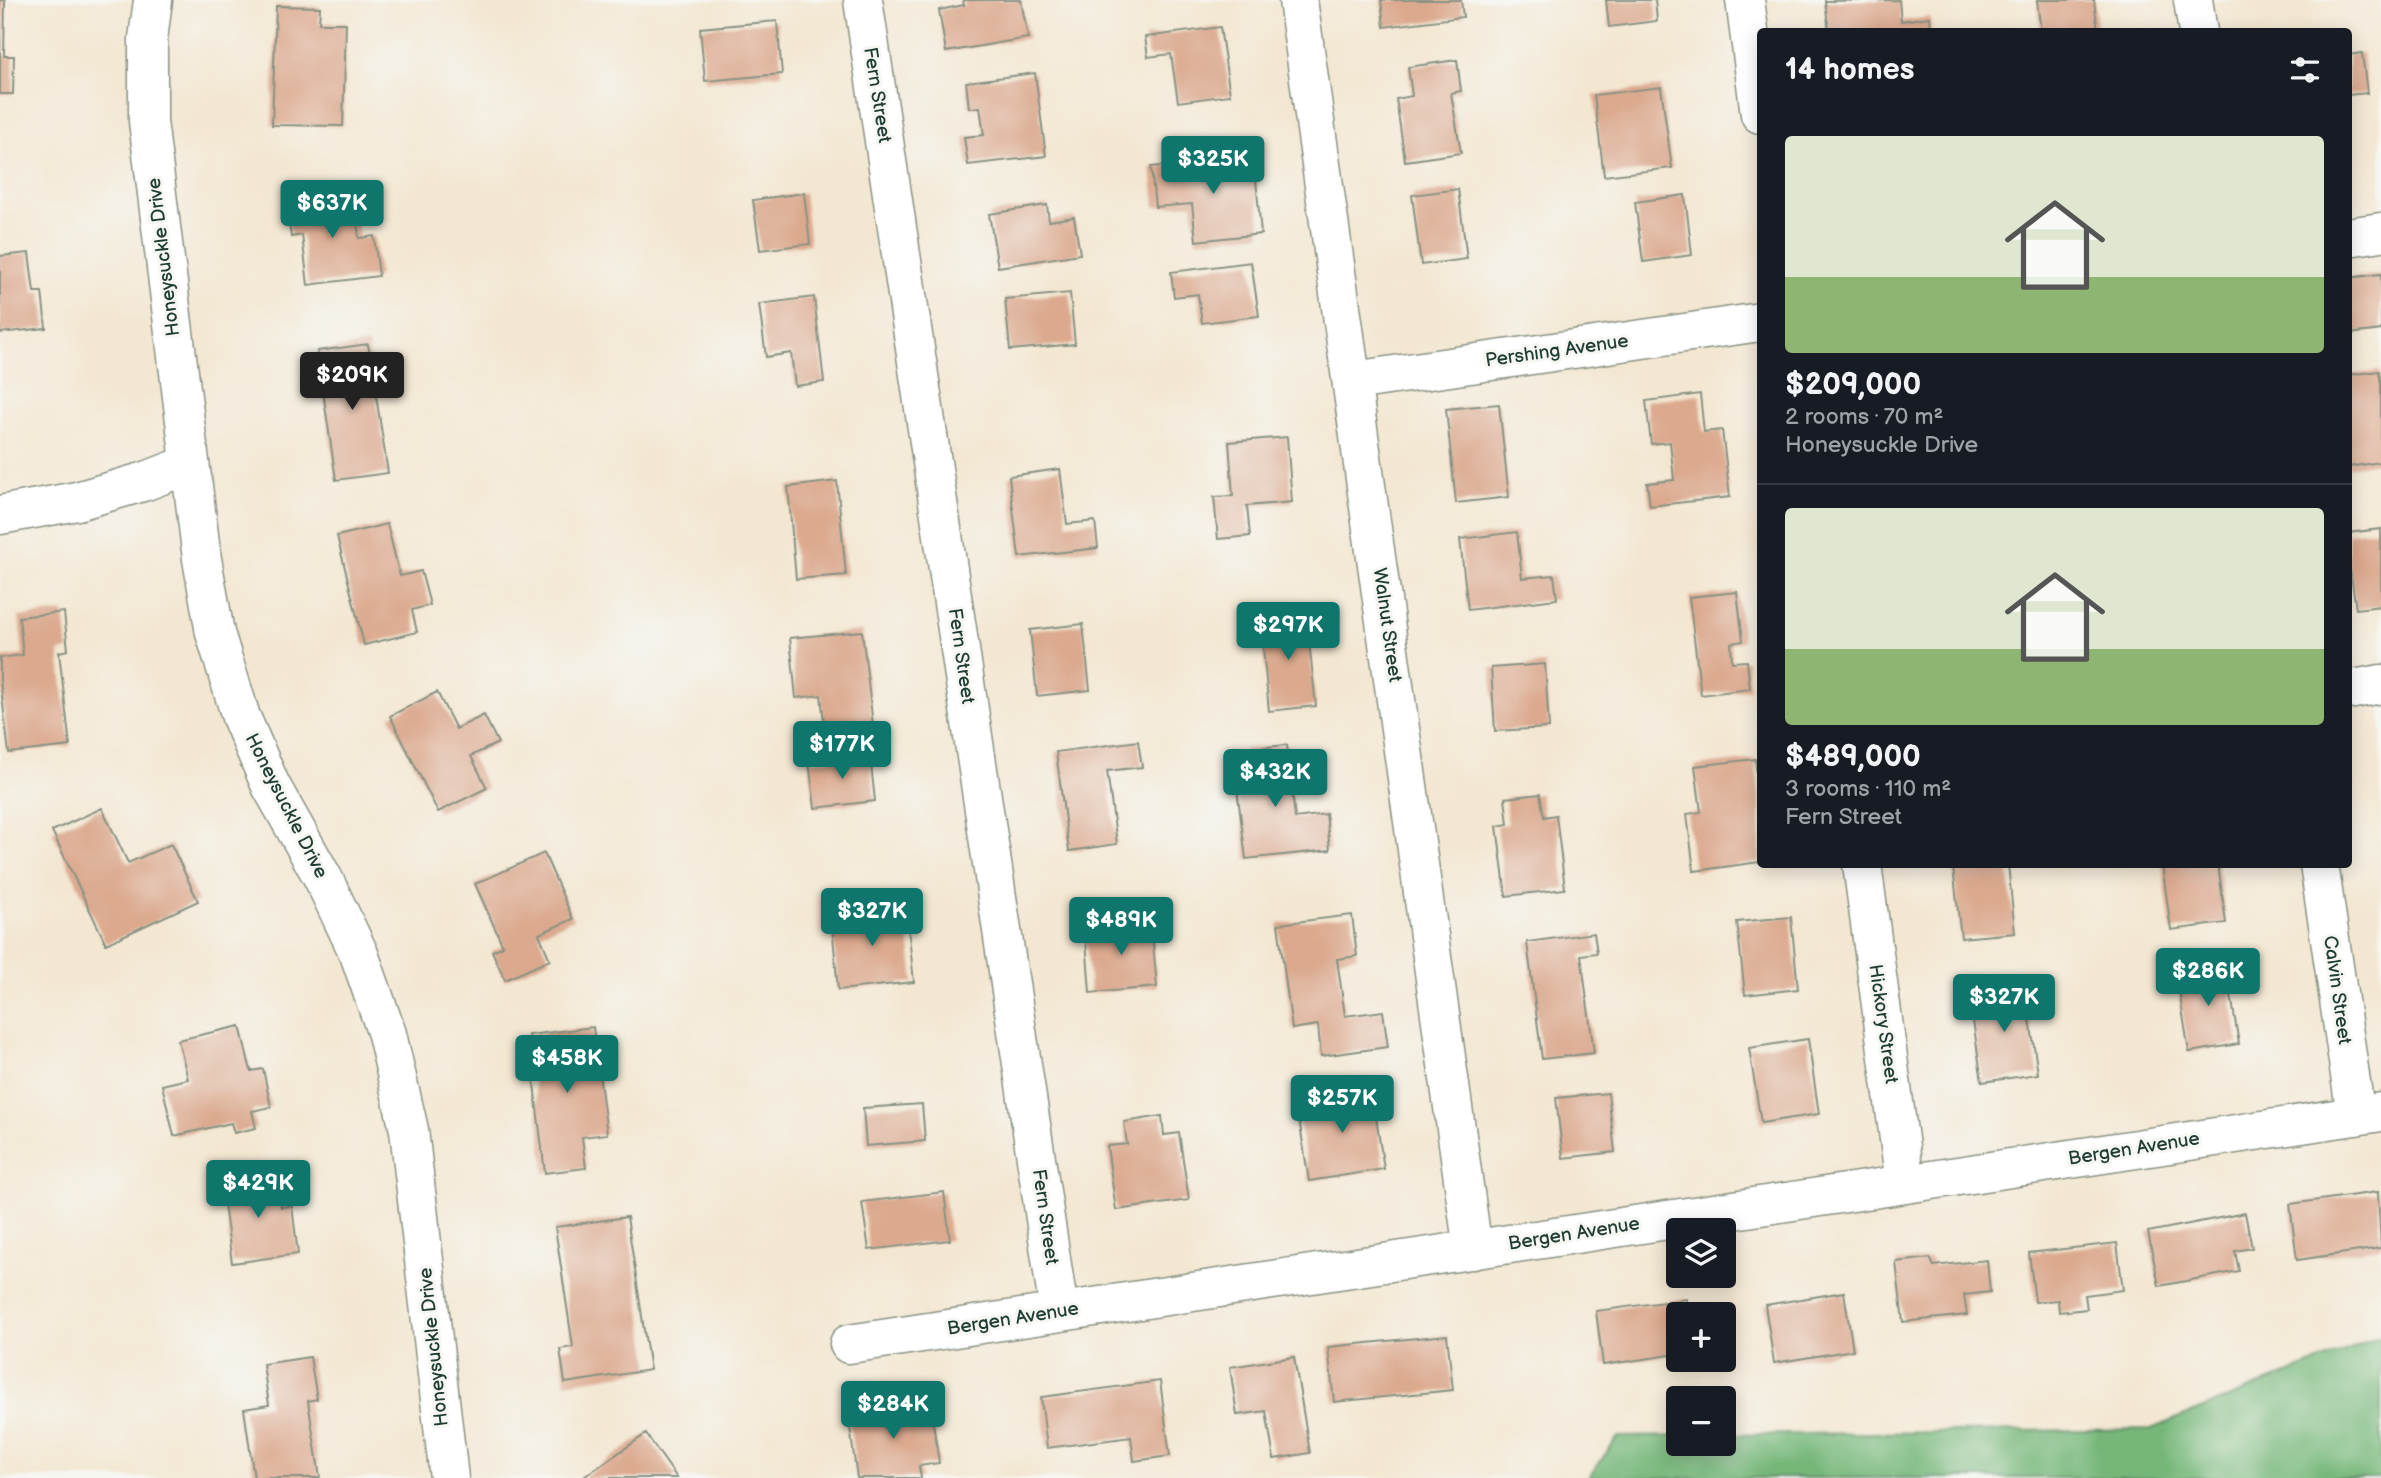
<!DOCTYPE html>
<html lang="en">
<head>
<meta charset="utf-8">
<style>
  body { margin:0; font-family:"Balsamiq Sans",sans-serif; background:#242831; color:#f1f3f6; height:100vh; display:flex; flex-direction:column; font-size:26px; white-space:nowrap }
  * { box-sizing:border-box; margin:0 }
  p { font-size:23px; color:#9ea1a6 }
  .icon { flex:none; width:38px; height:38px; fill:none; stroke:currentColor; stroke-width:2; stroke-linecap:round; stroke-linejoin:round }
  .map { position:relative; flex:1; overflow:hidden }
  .details { position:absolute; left:1757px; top:28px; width:595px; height:840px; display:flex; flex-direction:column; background:#171b24; border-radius:7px; box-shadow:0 4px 18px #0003 }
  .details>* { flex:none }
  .tools { position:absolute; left:1666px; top:1218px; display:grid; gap:14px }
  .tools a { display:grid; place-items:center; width:70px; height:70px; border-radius:7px; background:#171b24; box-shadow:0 4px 18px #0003; font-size:35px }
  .price { position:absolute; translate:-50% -60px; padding:0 16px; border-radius:7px; background:#0f766e; color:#fff; font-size:23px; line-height:46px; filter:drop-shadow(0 2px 4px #0008) }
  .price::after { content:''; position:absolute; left:50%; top:42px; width:21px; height:16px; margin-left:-10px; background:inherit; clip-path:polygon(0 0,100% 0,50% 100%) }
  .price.selected { background:#222; color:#fff }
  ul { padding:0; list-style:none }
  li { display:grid; align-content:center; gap:14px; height:371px; padding:0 28px }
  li+li { border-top:2px solid #363941 }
  li span { display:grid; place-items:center; height:217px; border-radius:7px; color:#555 }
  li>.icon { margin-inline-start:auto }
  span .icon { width:126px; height:126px; fill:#fffc; stroke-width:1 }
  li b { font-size:30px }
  h2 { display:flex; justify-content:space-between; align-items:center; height:84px; padding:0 28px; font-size:30px }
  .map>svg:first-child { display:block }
  .forest { fill:#76b779; stroke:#4a7a56; stroke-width:2 }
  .building { fill:#dba98e }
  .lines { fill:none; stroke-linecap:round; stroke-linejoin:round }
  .street-casing { stroke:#899283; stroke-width:41 }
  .street { stroke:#fff; stroke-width:38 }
  .labels { text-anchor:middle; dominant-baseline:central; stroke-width:6; stroke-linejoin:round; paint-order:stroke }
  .street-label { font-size:19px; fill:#1f3d34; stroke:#f6f6f2 }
</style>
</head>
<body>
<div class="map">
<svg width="2381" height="1478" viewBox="0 0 2381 1478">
  <rect width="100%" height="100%" fill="#f6f6f2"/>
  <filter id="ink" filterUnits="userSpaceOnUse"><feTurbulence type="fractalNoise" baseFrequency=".0143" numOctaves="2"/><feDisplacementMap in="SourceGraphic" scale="14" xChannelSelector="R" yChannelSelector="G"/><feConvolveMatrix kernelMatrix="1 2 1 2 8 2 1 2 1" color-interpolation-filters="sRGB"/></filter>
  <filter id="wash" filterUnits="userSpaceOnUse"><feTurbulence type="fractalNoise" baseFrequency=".00686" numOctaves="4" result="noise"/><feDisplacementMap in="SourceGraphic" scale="28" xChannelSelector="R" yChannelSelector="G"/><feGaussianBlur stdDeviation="1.57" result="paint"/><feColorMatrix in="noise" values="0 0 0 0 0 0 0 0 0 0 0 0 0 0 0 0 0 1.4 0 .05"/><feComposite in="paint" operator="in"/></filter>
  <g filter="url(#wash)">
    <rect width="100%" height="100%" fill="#f3e7d2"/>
    <path class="forest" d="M2381,1336V1478H1588L1618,1437L1678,1436V1444H1724V1435L2151,1429Z"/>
    <g id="blocks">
      <path class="building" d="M0,0H5L4,56H14L13,94H0Z
        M963,0H1021L1028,38L946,52L939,10L964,5Z
        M1381,0H1461L1463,17L1384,27Z
        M1606,0H1655L1657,21L1609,27Z
        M1899,0L1901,21L1930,17L1931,32H1829L1825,1Z
        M2037,0H2094L2098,32H2041Z
        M276,6L320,7L319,23H346L343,126L272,125Z
        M777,21L782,74L705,81L700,28Z
        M1220,27L1230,95L1178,102L1171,54L1148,57L1145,37Z
        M2362,53L2367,93L2348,95V55Z
        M1457,60L1461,91L1451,93L1461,153L1405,161L1396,99L1412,96L1408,67Z
        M1035,73L1046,156L968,165L964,137L984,135L980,107L969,108L966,82Z
        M1661,87L1672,168L1604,176L1594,95Z
        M1254,157L1261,234L1196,241L1192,204L1155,207L1151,167Z
        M1458,189L1467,259L1421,265L1412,195Z
        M804,193L810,244L760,250L753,200Z
        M354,195L359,238L374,236L379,276L308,285L302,235L291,237L286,203Z
        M1685,195L1692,255L1643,262L1635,202Z
        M1047,205L1049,221L1074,217L1080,254L998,267L989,214Z
        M29,253L34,292H42L46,328L0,333V256Z
        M1251,262L1259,316L1202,323L1198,294L1174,297L1171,272Z
        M2381,274V330L2348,334V278Z
        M1070,293L1075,344L1010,350L1005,299Z
        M814,297L824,382L795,386L791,353L766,357L759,304Z
        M368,344L388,473L336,480L317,351Z
        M2379,371L2381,385V462L2348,467V375Z
        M1700,394L1704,432L1722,430L1730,497L1650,506L1647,483L1674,480L1670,442L1651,444L1646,401Z
        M1499,404L1509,497L1456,503L1446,409Z
        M1287,437L1292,502L1247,506L1250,536L1218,539L1214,497L1233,496L1229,442Z
        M1060,469L1067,524L1095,521L1098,548L1019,557L1009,476Z
        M837,481L846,575L796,579L788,487Z
        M387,524L400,576L421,571L430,605L412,610L417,632L364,645L337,536Z
        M2381,529V606L2356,609L2348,556V533Z
        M1517,532L1522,578L1554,575L1557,599L1468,610L1460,539Z
        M1737,592L1743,641L1731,643L1732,662L1747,661L1750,689L1701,695L1689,597Z
        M64,612L68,650L59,652L70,746L9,753L0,680V658L23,655L19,617Z
        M1306,613L1316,706L1269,711L1260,617Z
        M1083,624L1090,690L1037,696L1030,630Z
        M862,631L873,725L825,731L821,695L796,698L790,638Z
        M1545,664L1549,728L1495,731L1491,668Z
        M437,692L456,729L484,715L498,743L471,756L487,788L438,812L390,716Z
        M1138,741L1142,767L1107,771L1117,844L1069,851L1056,752Z
        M1287,745L1295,818L1326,814L1330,850L1246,859L1236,781L1247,780L1244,749Z
        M870,755L875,801L815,808L809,762Z
        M1755,759L1760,803V862L1694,871L1687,814L1701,812L1695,766Z
        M1540,794L1544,817L1556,815L1565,889L1506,896L1497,826L1508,824L1505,798Z
        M102,808L128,863L171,844L198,901L106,944L52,831Z
        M544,853L573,919L539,934L550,960L505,980L492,951L503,946L475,884Z
        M1977,864H2008L2015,933L1961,938L1953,867Z
        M2162,864H2218L2226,923L2171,930Z
        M906,907L914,982L838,990L831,914Z
        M1352,915L1357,956L1337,959L1345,1016L1383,1011L1388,1047L1321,1056L1318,1025L1292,1029L1278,924Z
        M1791,917L1798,989L1745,995L1737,922Z
        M1151,921L1157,987L1090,993L1085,927Z
        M1594,933L1597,953L1581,955L1594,1053L1542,1059L1527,942Z
        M2226,964L2239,1044L2189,1052L2176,972Z
        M2025,985L2038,1074L1982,1082L1969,993Z
        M240,1026L251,1071L263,1069L271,1107L252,1111L256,1128L234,1133L231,1123L174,1136L162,1085L188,1079L178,1040Z
        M593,1027L607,1134L582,1137L586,1168L545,1173L528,1035Z
        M1808,1039L1819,1114L1761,1123L1749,1048Z
        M1371,1086L1384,1169L1309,1181L1299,1119L1315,1116L1312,1096Z
        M1608,1093L1615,1152L1563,1158L1556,1098Z
        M922,1104L925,1141L866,1146L863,1108Z
        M1162,1116L1164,1135L1179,1133L1189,1200L1116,1210L1107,1146L1127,1144L1124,1122Z
        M277,1174L281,1207L292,1206L298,1254L232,1263L221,1182Z
        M944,1192L950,1240L869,1250L862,1202Z
        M2378,1192L2381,1248L2297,1260L2290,1204Z
        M2245,1213L2252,1248L2235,1251L2239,1271L2159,1286L2148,1232Z
        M627,1217L650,1370L565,1383L560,1349L573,1347L555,1227Z
        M2117,1243L2123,1290L2085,1295L2087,1309L2059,1312L2058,1300L2035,1302L2029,1253Z
        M1930,1258L1934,1266L1987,1260L1990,1292L1964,1295L1967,1315L1903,1322L1896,1262Z
        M1844,1292L1853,1350L1774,1363L1765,1305Z
        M1686,1299L1688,1314H1678V1354L1603,1365L1596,1311Z
        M1447,1335L1453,1390L1334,1402L1328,1347Z
        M310,1357L317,1399L308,1401L320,1478H254L244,1409L269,1405L263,1364Z
        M1294,1357L1310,1453L1274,1459L1266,1411L1237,1415L1230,1367Z
        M1160,1381L1170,1456L1134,1461L1131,1437L1047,1448L1041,1397Z
        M930,1402L939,1463L919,1466L921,1478H857L848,1413Z
        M646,1434L677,1478H586L585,1476Z"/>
    </g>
  </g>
  <g filter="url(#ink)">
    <use href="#blocks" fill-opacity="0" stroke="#899283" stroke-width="2"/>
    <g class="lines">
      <defs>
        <path id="street" d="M153,0L148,39V121L202,559L215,633L241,717L271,786L323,878L359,954L387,1034L409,1130L449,1478
          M863,0L1059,1312
          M1298,0L1473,1250
          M1745,0L1760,114
          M2193,0L2198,32
          M2348,237L2381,232
          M1353,381L1760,322
          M0,515L77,501L146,481L190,464
          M2348,690L2381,684
          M1862,864L1905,1184
          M2319,864L2356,1116
          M849,1344L2381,1112"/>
      </defs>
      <use href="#street" class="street-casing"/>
      <use href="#street" class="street"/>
    </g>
  </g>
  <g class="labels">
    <g class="street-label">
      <text transform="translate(877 95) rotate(81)">Fern Street</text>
      <text transform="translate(164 257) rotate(-97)">Honeysuckle Drive</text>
      <text transform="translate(1557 351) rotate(-8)">Pershing Avenue</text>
      <text transform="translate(1387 625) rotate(82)">Walnut Street</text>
      <text transform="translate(961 656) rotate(82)">Fern Street</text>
      <text transform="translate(286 806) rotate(63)">Honeysuckle Drive</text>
      <text transform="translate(2337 990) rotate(82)">Calvin Street</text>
      <text transform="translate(1883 1024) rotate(82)">Hickory Street</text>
      <text transform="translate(2134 1149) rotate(-9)">Bergen Avenue</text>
      <text transform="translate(1045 1217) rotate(82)">Fern Street</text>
      <text transform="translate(1574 1234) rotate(-9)">Bergen Avenue</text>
      <text transform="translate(1013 1319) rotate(-9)">Bergen Avenue</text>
      <text transform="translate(434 1347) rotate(-96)">Honeysuckle Drive</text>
    </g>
  </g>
</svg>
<div class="tools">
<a><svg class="icon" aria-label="layers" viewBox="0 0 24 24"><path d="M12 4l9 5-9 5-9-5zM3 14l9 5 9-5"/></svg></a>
<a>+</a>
<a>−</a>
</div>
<b class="price" style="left:1213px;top:196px">$325K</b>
<b class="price" style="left:332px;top:240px">$637K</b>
<b class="price selected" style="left:352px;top:412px">$209K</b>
<b class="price" style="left:1288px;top:662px">$297K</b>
<b class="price" style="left:842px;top:781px">$177K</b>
<b class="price" style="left:1275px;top:809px">$432K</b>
<b class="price" style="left:872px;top:948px">$327K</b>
<b class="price" style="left:1121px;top:957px">$489K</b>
<b class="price" style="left:2208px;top:1008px">$286K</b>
<b class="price" style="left:2004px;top:1034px">$327K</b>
<b class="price" style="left:567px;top:1095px">$458K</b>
<b class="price" style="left:1342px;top:1135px">$257K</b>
<b class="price" style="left:258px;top:1220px">$429K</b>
<b class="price" style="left:893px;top:1441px">$284K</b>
<section class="details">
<h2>14 homes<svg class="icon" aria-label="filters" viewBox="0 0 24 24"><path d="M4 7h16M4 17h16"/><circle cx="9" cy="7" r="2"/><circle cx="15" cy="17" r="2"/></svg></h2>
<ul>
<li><span style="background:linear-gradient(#dfe7d0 65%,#8fb573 0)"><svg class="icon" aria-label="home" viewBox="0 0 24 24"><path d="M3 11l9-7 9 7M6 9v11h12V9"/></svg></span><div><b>$209,000</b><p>2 rooms · 70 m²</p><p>Honeysuckle Drive</p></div></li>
<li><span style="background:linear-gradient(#dfe7d0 65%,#8fb573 0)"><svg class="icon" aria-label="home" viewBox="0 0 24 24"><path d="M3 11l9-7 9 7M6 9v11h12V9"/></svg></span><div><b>$489,000</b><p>3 rooms · 110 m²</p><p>Fern Street</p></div></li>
</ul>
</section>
</div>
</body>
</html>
